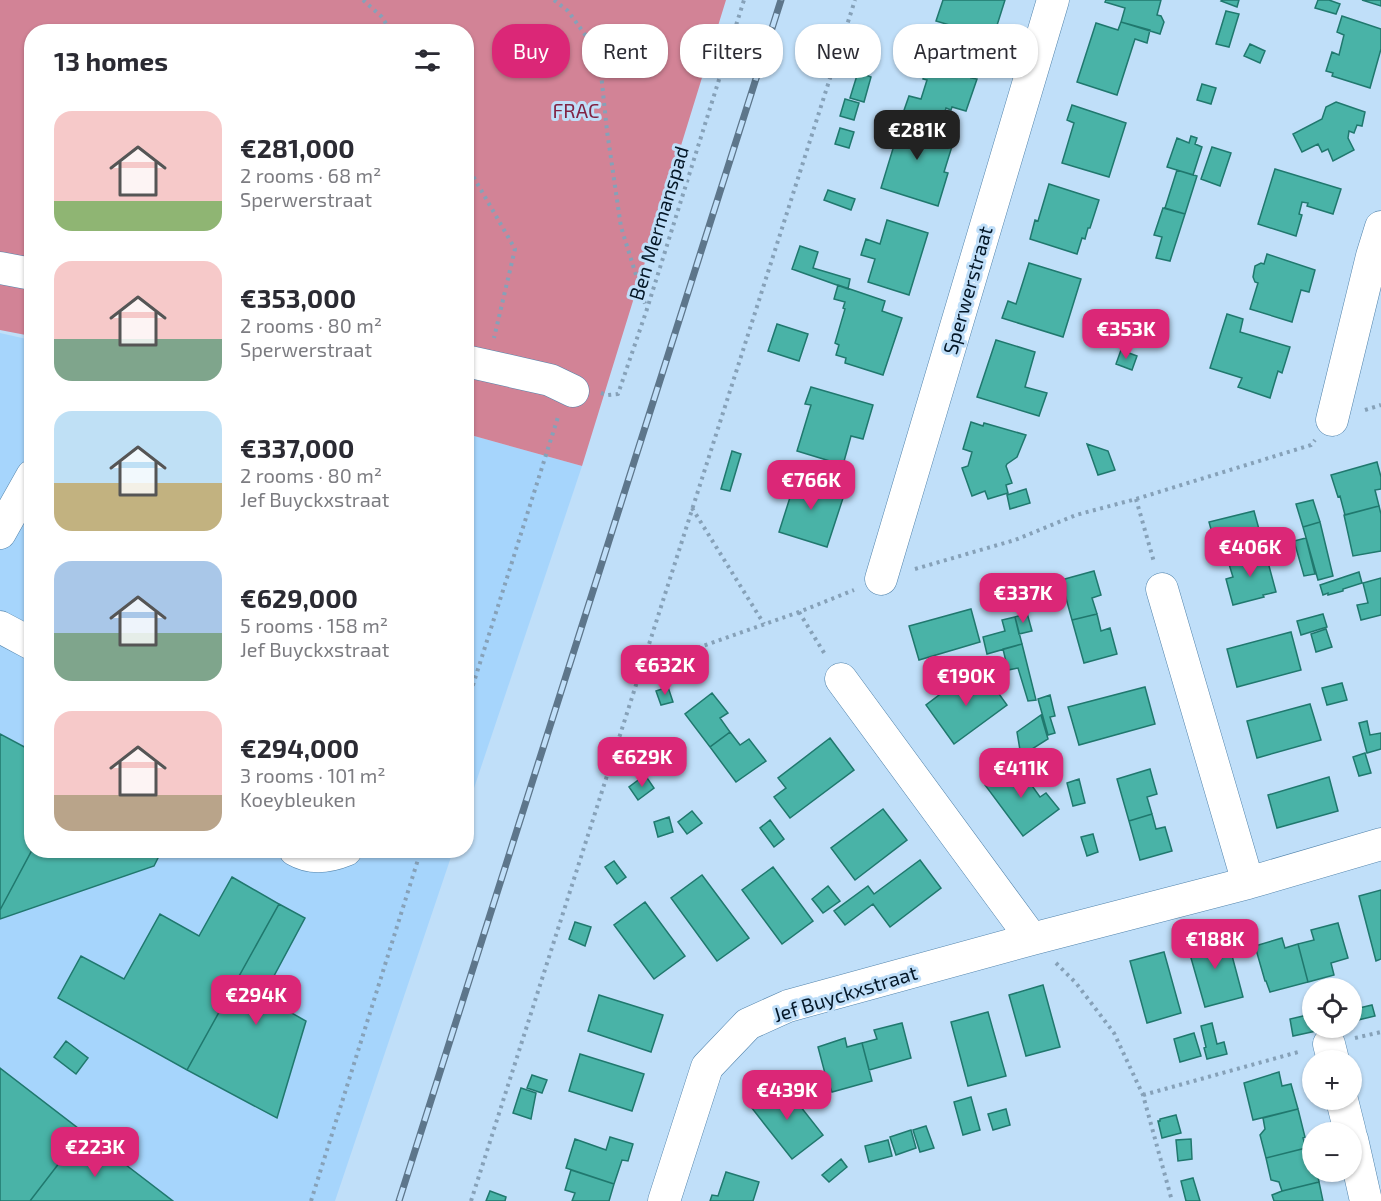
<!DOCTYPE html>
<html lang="en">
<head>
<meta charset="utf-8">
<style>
  body { margin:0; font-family:"Exo 2",sans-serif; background:#f7f7f7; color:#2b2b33; height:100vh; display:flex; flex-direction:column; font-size:22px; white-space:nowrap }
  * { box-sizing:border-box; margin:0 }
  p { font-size:20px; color:#7c7c81 }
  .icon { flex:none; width:33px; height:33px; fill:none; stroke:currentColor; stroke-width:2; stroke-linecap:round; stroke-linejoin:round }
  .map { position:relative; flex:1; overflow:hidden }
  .sheet { position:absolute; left:24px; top:24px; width:450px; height:834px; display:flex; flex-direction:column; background:#fff; border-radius:24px; box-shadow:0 2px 4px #0004 }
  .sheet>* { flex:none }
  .banner { position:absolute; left:492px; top:24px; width:570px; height:54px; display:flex; gap:12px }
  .controls { position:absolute; left:1302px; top:978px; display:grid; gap:12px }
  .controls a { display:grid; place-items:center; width:60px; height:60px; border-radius:50%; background:#fff; box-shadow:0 2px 4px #0004; font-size:30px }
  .price { position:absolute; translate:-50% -51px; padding:0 14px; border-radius:12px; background:#db2777; color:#fff; font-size:20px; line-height:39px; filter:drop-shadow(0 2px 3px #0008) }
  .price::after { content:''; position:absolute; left:50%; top:36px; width:18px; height:14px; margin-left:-9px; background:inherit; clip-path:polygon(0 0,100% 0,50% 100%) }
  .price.active { background:#222; color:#fff }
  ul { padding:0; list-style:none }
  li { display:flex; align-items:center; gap:18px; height:150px; padding:0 30px }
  li span { display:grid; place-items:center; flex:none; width:168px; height:120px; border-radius:18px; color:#555 }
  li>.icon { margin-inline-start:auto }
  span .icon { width:72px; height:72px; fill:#fffc; stroke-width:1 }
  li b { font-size:26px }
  h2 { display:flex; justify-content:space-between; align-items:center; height:72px; padding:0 30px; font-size:26px }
  .chip { padding:0 21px; border-radius:24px; background:#fff; box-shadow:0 2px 4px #0004; font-size:21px; line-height:54px }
  .chip.active { background:#db2777; color:#fff }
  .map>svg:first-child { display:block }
  .built { fill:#a6d5fc }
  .forest { fill:#d28396 }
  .building { fill:#49b3a7; stroke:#20786e; stroke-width:1.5 }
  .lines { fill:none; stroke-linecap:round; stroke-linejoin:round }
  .street-casing { stroke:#5284ac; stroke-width:33 }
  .path { stroke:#86a1b8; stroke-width:4; stroke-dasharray:3 4.5; stroke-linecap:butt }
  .street { stroke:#fff; stroke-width:32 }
  .rail-casing { stroke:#5d768b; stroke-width:7 }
  .rail { stroke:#c0dff9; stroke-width:4.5; stroke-dasharray:14; stroke-linecap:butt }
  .labels { text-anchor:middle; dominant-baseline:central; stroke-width:6; stroke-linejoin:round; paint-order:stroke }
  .park-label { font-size:20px; fill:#812444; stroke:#c0dff9 }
  .street-label { font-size:20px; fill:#041727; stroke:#c0dff9 }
</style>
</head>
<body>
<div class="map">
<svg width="1381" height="1201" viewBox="0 0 1381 1201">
  <rect width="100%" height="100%" fill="#c0dff9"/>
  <path class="built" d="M0,333L31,340L32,850L453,851L335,1201H0Z
    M467,434L582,466L467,809L466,434Z"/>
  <path class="forest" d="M0,0H726L582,466L467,434L466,32H32L31,336L0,330Z"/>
  <path class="building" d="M943,0H1005L993,38L936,21Z
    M1106,0H1161L1157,15L1161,16L1164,22L1160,34L1121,22L1125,8L1105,2Z
    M1222,0H1239L1237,7L1221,1Z
    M1318,0H1329L1340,4L1336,14L1315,8Z
    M1362,0H1381V6Z
    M1226,11L1239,14L1229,47L1216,44Z
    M1342,16L1381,29V49L1370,88L1332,76L1333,73L1326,71L1332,52L1339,55L1344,35L1337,32Z
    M1121,22L1150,30L1147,43L1135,39L1117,95L1077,82L1096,23L1118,30Z
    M934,43L968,53L967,56L982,61L978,75L973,73L971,78L977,79L966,111L952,107L951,110L946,108L940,127L902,116L909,96L921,99L927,80L923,79Z
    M1250,44L1265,51L1260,63L1244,56Z
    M858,72L871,77L864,102L850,98Z
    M1202,84L1216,88L1211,104L1197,100Z
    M845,99L859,103L854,120L840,116Z
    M1336,102L1365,112L1362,126L1357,125L1354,133L1349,131L1348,138L1354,150L1333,161L1328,149L1322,152L1318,144L1302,152L1293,134L1322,119L1326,107Z
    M1072,105L1126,123L1109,177L1062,163L1074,123L1067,120Z
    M891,112L940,127L936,138L953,143L944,172L948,173L938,206L881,188L899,129L887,125Z
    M840,128L854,132L849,148L835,144Z
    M1191,136L1197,138L1195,144L1202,147L1193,175L1167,167L1177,138L1189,143Z
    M1212,147L1231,153L1220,186L1201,179Z
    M1275,169L1341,189L1333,214L1307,206L1308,203L1302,202L1299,214L1302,215L1296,236L1258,224Z
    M1177,170L1197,176L1185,214L1165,208Z
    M1049,184L1099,200L1090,228H1088L1085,239L1082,238L1077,254L1030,239L1035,220L1038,221Z
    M828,190L855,199L851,210L824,200Z
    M1163,208L1185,214L1170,261L1156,258L1162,237L1154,235Z
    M887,220L928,233L909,295L868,282L875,259L861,255L866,239L880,244Z
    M800,246L818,252L813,268L850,279L848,289L792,269Z
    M1267,254L1315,270L1309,292L1301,290L1292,322L1250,309L1258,283L1255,282L1253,277L1255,266L1261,263L1264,264Z
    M1029,263L1081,279L1063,337L1002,318L1008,301L1016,304Z
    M838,285L885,301L882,311L902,318L883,375L845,363L846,358L836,355L839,345L835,343L845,309L843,308L845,302L834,299Z
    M1227,314L1243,319L1240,332L1290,347L1282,373L1278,371L1270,398L1238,387L1242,378L1210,368Z
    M777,324L808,334L799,361L768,351Z
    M996,340L1035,352L1025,387L1047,393L1039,416L977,397Z
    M1121,350L1137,356L1132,370L1116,364Z
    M811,387L873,405L863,439L851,436L843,465L797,451L811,405L805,404Z
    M971,422L983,426L984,423L1026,435L1017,457L1007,464L1006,466L1012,483L1006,485L1008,493L988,499L985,491L972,496L962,468L968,466L972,452L963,449Z
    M1087,444L1108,451L1115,470L1098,475Z
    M732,451L741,454L730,491L721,489Z
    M1377,462L1381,477V489L1375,490L1379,506L1345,515L1340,496L1338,497L1331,475Z
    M788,477L796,479L797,477L845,492L827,547L779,532L793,488L785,485Z
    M1026,489L1030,503L1010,509L1007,495Z
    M1313,500L1320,522L1303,527L1296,504Z
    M1379,506L1381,514V551L1353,556L1344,515Z
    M1254,511L1265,551L1228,561L1224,545L1216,547L1209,522Z
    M1320,522L1333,576L1318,580L1303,527Z
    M1306,538L1315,574L1304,576L1294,541Z
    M1265,551L1276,592L1263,595L1264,597L1233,605L1226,579L1233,577L1228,561Z
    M1094,571L1101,595L1092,598L1097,614L1072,620L1061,580Z
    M1359,572L1362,583L1343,589V591L1328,595V593L1323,595L1320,585Z
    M1381,578V615L1361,620L1357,605L1368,603L1363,583Z
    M971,609L980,642L919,660L909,626Z
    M1027,613L1032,631L1019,634L1015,617Z
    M1097,614L1101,631L1110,628L1117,654L1084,663L1072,620Z
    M1323,614L1327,627L1301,635L1297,621Z
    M1015,617L1022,644L987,654L983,637L1005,631L1002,620Z
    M1326,629L1332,647L1316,652L1311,634Z
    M1291,632L1301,670L1237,687L1227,649Z
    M1022,644L1036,700L1028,701L1018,668L1008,670L1003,649Z
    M984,673L1007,705L954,744L926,705L955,683L961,690Z
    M1342,683L1347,700L1327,705L1322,688Z
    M668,687L673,702L661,705L656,691Z
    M1145,687L1155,724L1079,745L1068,707Z
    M712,693L728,713L720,718L730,732L710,747L685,714Z
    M1050,695L1055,716L1050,717L1055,733L1048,735L1038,699Z
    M1310,704L1321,740L1257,758L1247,721Z
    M1041,715L1048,739L1021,756L1017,732Z
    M1367,721L1370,735L1381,733V749L1367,753L1359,723Z
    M730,732L740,745L749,739L766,761L736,782L710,747Z
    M0,734L32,751V850L0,910Z
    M830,738L854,770L790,818L774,797L786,788L778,778Z
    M1365,753L1371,773L1359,776L1353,757Z
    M1015,762L1040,797L1046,793L1059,809L1023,836L985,785Z
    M1150,769L1157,794L1147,797L1152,814L1129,821L1117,779Z
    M645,775L654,788L638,800L629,787Z
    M1329,777L1338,811L1277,828L1268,795Z
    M1079,779L1085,803L1073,806L1067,783Z
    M883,809L907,840L855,880L831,848Z
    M692,811L702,823L687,834L678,822Z
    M1152,814L1156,829L1165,827L1172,851L1140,860L1129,821Z
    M669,817L673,832L658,837L654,822Z
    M770,820L784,839L774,847L760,828Z
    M1093,834L1098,852L1087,856L1081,837Z
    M32,850H162L154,866L0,919V910Z
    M920,860L941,888L890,927L873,904L845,925L834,911L868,886L874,894Z
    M614,861L626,877L617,884L605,867Z
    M773,867L813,921L782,944L742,890Z
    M702,875L749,938L717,961L671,898Z
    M232,877L279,904L187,1070L58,998L81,956L124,979L160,914L199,936Z
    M828,886L840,901L823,913L812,899Z
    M1381,890V959L1376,961L1359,896Z
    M645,902L685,956L654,979L614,925Z
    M279,904L305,918L274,976L290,985L279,1006L306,1021L277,1118L187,1070Z
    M575,922L591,927L585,946L569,939Z
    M1338,923L1348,958L1331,963L1334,975L1308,982L1298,944L1314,940L1311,930Z
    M1226,933L1243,997L1205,1007L1187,944Z
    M1282,938L1285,948L1298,944L1308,982L1270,992L1266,981H1265L1255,946Z
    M1164,952L1181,1013L1147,1023L1130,961Z
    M1043,985L1060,1047L1026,1056L1009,995Z
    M599,995L663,1015L651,1052L588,1031Z
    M1372,1005L1375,1016L1358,1020L1355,1009Z
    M988,1012L1006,1076L968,1086L951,1022Z
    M1312,1014V1028H1320L1321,1030L1293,1036L1290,1019Z
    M902,1023L911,1058L869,1070L862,1043L877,1039L874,1030Z
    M1212,1023L1217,1044L1224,1042L1227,1054L1207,1059L1204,1048L1206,1047L1201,1026Z
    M1194,1033L1201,1056L1180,1062L1174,1039Z
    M845,1038L847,1047L862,1043L872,1081L832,1092L828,1081H827L818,1047Z
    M66,1041L88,1058L76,1074L54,1057Z
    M580,1054L644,1074L632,1111L569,1091Z
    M0,1068L83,1132L30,1201H0Z
    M1279,1072L1282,1086L1291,1084L1298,1109L1253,1120L1244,1083Z
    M532,1075L547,1080L542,1093L527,1088Z
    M782,1083L823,1135L792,1159L751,1107Z
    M521,1088L536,1093L531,1119L513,1113Z
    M971,1097L980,1130L963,1135L954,1102Z
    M1006,1109L1010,1125L993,1130L988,1114Z
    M1298,1109L1305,1137L1303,1138L1306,1148L1266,1158L1260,1135L1265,1129L1263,1118Z
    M1176,1115L1181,1133L1162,1138L1158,1121H1160V1119Z
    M926,1126L934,1148L920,1152L913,1130Z
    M911,1130L916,1148L896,1155L890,1137Z
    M83,1132L173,1201H30Z
    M610,1137L633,1144L628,1161L622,1160L614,1184L566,1168L575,1139L606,1150Z
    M1191,1139L1192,1159L1178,1161L1176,1140Z
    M888,1140L892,1156L869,1162L865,1146Z
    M1306,1148L1308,1157L1312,1156V1172H1317L1319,1182L1282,1191L1279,1182L1271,1180L1266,1158Z
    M841,1159L847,1167L829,1182L822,1175Z
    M571,1170L614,1184L609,1201H572L575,1193L565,1190Z
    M726,1172L759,1182L753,1201H710L712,1195L718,1196Z
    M1193,1178L1200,1201H1186L1181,1181Z
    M1319,1182L1323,1201H1274L1272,1195L1282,1191Z
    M490,1191L506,1197L505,1201H486Z"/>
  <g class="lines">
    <defs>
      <path id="street" d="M0,268L32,274
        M466,361L550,380L573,391
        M1332,420L1372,256L1381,227
        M0,533L32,476
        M881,579L1053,0
        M1162,589L1248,883
        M0,627L32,644
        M841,679L1032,939
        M295,850C312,860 329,857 346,850
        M1329,1044L1333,1060
        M1342,1100L1350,1132
        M1352,1139L1366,1201
        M664,1201L707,1067L748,1024L788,1006L1032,939L1248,883L1381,844"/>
    </defs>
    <use href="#street" class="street-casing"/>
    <path class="path" d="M363,0L382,17L391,32
      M554,0L568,11L599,54L607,131L621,227L646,307
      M466,164L515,249L494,338
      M601,393L608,395L618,394L647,309L744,0
      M1365,410L1381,405
      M1136,499L1154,562
      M692,508L764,624
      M915,569L1015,540L1076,515L1136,499L1311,445L1315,440
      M799,612L826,656
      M641,668L799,612L854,590
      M466,707L558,417
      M1056,963L1076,983L1114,1033L1143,1095L1172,1201
      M1355,1038L1381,1032
      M1143,1095L1302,1051
      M311,1201L421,850
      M471,1201L855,0"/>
    <use href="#street" class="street"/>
    <defs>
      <path id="rail" d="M399,1201L781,0"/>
    </defs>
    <use href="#rail" class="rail-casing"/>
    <use href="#rail" class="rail"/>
  </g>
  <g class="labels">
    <g class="park-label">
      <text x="576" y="110">FRAC</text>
    </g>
    <g class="street-label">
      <text transform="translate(658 223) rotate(-73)">Ben Mermanspad</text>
      <text transform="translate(967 290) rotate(-74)">Sperwerstraat</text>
      <text transform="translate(845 993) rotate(-17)">Jef Buyckxstraat</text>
    </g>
  </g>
</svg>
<div class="controls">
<a><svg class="icon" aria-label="locate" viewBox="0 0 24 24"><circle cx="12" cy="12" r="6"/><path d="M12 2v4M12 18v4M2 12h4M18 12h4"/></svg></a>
<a>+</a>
<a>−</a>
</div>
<b class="price active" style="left:917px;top:161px">€281K</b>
<b class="price" style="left:1126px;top:360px">€353K</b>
<b class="price" style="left:811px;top:511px">€766K</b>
<b class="price" style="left:1250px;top:578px">€406K</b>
<b class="price" style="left:1023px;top:624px">€337K</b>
<b class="price" style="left:665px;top:696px">€632K</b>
<b class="price" style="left:966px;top:707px">€190K</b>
<b class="price" style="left:642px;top:788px">€629K</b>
<b class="price" style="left:1021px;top:799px">€411K</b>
<b class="price" style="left:1215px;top:970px">€188K</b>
<b class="price" style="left:256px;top:1026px">€294K</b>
<b class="price" style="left:787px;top:1121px">€439K</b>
<b class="price" style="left:95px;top:1178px">€223K</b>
<div class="banner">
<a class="chip active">Buy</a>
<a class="chip">Rent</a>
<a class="chip">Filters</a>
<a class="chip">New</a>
<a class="chip">Apartment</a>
</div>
<section class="sheet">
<h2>13 homes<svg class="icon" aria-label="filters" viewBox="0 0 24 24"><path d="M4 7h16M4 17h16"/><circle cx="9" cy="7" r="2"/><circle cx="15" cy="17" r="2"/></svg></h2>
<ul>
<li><span style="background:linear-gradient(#f6c9c9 75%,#8fb573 0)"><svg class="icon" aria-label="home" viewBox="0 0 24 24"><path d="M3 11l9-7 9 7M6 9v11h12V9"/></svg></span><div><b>€281,000</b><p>2 rooms · 68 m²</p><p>Sperwerstraat</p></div></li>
<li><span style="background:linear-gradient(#f6c9c9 65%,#7fa58c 0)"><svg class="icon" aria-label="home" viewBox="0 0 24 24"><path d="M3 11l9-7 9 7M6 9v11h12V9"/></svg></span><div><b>€353,000</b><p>2 rooms · 80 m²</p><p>Sperwerstraat</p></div></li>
<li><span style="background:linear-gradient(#bfe0f5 60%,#c2b280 0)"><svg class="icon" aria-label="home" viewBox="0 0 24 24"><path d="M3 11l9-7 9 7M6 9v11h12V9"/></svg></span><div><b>€337,000</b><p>2 rooms · 80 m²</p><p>Jef Buyckxstraat</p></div></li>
<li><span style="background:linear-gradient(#a9c7e8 60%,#7fa58c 0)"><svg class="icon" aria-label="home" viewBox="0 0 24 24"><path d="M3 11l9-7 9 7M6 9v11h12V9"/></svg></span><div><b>€629,000</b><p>5 rooms · 158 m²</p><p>Jef Buyckxstraat</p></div></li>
<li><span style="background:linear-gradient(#f6c9c9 70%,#b9a48a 0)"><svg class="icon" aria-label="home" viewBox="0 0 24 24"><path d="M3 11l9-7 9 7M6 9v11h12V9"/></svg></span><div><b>€294,000</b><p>3 rooms · 101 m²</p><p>Koeybleuken</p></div></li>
</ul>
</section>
</div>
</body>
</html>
